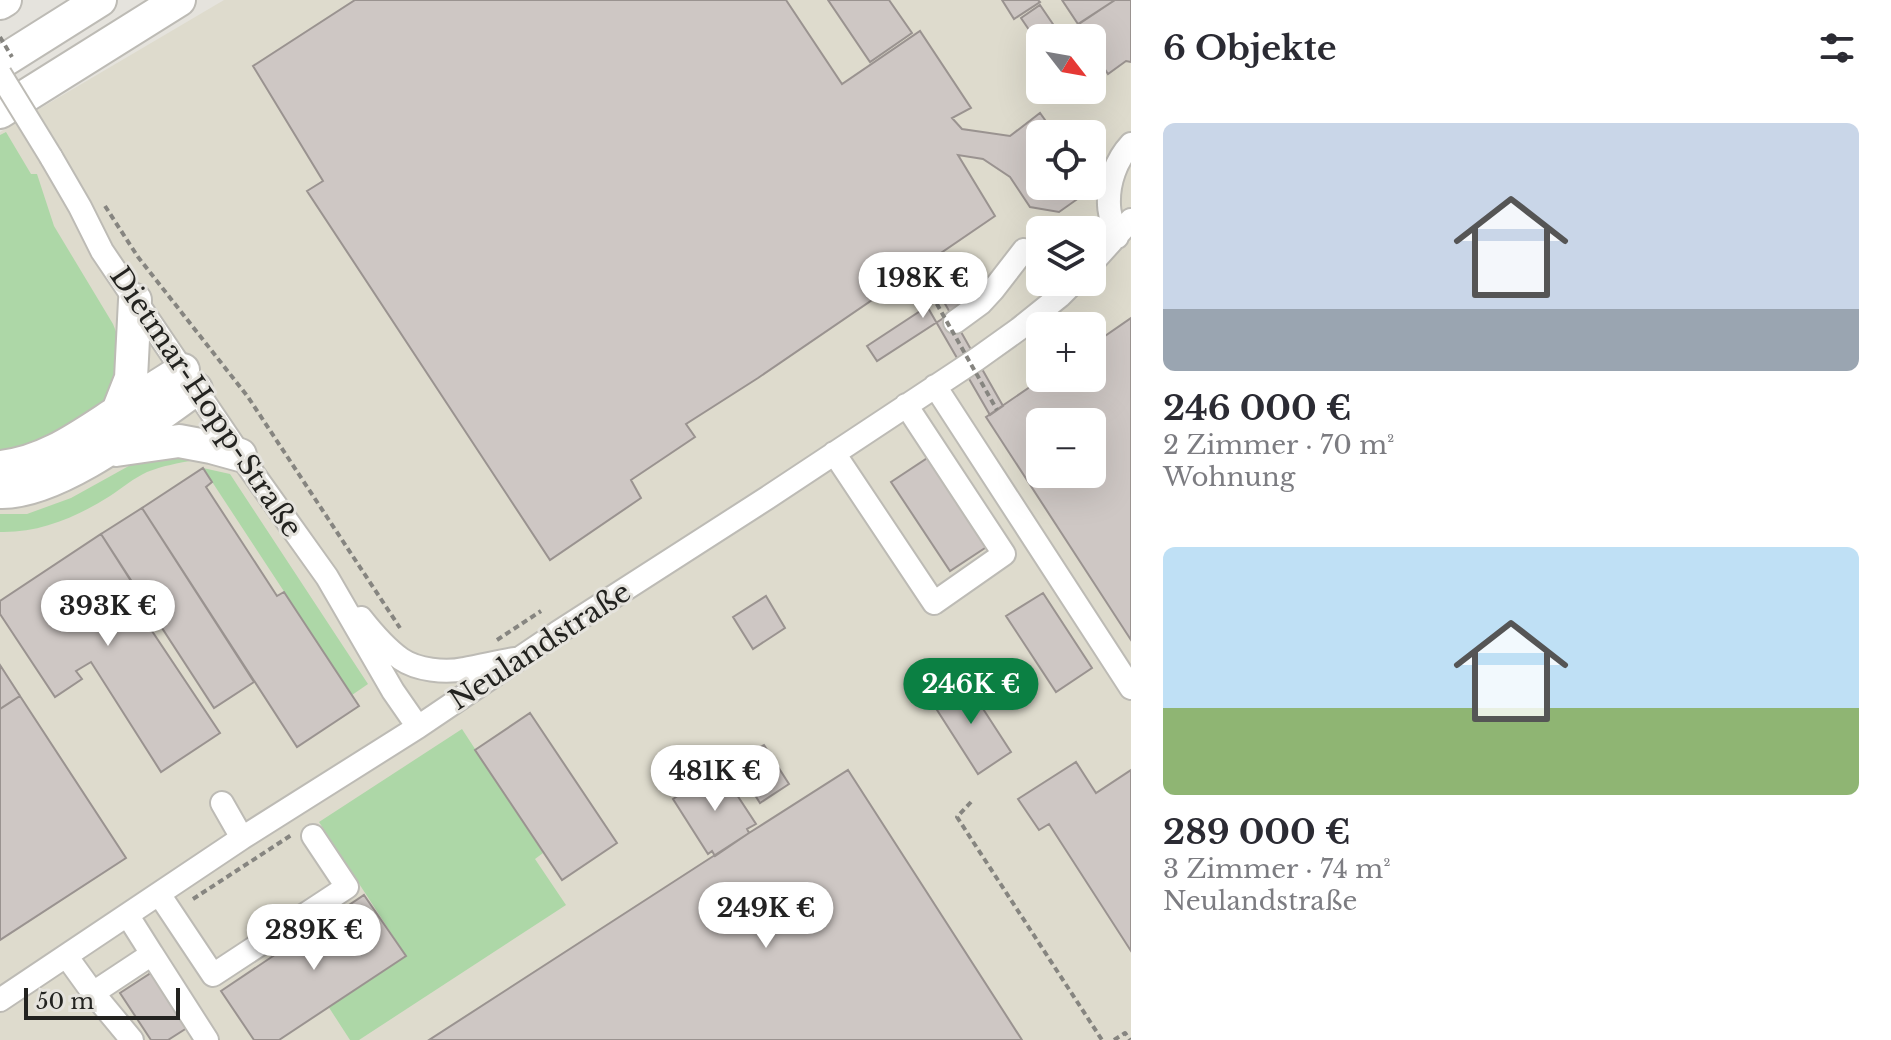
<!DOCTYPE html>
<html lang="de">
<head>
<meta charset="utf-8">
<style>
  body { margin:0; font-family:"Libre Baskerville",serif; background:#f2f2f3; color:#2b2b33; height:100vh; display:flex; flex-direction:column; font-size:30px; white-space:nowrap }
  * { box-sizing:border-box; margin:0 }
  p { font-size:26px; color:#7c7c81 }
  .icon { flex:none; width:44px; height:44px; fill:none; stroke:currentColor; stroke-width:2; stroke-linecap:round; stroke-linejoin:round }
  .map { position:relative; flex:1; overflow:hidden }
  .sheet { display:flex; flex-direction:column; background:#fff; width:760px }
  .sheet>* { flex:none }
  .needle { width:52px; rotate:121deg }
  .buttons { position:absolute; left:1026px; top:24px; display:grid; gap:16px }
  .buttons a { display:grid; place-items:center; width:80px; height:80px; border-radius:12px; background:#fff; box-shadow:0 8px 32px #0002; font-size:40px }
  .scale { position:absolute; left:24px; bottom:20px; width:156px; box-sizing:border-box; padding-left:8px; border:4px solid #232320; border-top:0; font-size:22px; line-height:28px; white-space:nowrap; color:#232320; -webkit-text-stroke:6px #e5e3dd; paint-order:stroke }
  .price { position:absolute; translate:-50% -68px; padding:0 18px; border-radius:28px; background:#fff; color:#222; font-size:26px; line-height:52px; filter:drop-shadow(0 2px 4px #0008) }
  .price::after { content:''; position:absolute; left:50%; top:48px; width:24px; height:18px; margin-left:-12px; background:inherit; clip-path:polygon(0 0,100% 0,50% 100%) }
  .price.on { background:#0b8043; color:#fff }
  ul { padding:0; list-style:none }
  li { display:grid; align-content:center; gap:16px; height:424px; padding:0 32px }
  li span { display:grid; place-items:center; height:248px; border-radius:12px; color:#555 }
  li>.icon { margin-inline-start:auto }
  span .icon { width:144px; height:144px; fill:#fffc; stroke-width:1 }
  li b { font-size:34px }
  h2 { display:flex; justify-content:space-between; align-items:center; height:96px; padding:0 32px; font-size:34px }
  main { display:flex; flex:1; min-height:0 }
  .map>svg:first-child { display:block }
  .built { fill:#dedbcd; fill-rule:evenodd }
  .green { fill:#add7a7 }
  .building { fill:#cec7c4; stroke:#9a9390; stroke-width:2; fill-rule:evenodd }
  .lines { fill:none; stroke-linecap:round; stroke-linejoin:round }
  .minor-casing { stroke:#bdbbb5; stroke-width:26 }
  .highway-casing { stroke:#bdbbb5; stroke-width:36 }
  .path { stroke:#868580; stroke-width:4; stroke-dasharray:6 4; stroke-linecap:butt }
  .minor { stroke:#fff; stroke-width:22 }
  .highway { stroke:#fff; stroke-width:32 }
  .minor-bridge-casing { stroke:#bdbbb5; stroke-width:26; stroke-linecap:butt }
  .path-bridge { stroke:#868580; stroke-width:4; stroke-dasharray:6 4; stroke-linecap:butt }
  .minor-bridge { stroke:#fff; stroke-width:22 }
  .labels { text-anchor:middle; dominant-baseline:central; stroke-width:6; stroke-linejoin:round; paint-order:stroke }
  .street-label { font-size:28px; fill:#232320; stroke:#e5e3dd }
</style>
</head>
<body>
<main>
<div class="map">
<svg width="1131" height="1040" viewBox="0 0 1131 1040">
  <rect width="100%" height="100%" fill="#e5e3dd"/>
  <path class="built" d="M224,0H1131V1040H0V132ZM1040,38H1092V90H1040ZM1040,134H1092V186H1040ZM1040,230H1092V282H1040ZM1040,326H1092V378H1040ZM1040,422H1092V474H1040Z"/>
  <path class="green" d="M6,132L31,174H37L54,226L113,324C121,343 123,360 117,380C101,429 44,441 0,457V135Z
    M175,450L195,460C178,463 162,466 147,472C134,478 122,488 110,496C77,517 40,533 0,532V514H27L71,498L145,457Z
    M203,468L230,474L368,684L352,695Z
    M462,729L543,853L535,859L566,905L359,1040H350L328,1006L406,956L319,822Z"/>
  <path class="building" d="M355,0H786L842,84L920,31L971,108L952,118L962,129L1010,136L1040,113L1055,134H1040V186H1092L1093,188L1059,212L1030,207L1010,177L983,159L958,155L995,216L758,378L686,424L695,437L631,480L641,498L550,560L307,191L323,181L253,66Z
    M828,0H889L912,33L870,62Z
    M1002,0H1038L1040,2L1014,19Z
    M1062,0H1115L1078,24Z
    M1115,0H1131V62L1126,61L1108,74L1097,57L1092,60V38H1058Z
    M1040,5L1061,36L1058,38H1040V46L1021,18Z
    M923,265L1003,406L990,415L909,275Z
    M969,279L979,295L877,361L867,346Z
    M1131,318V640L986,417L1043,378H1092V345ZM1040,422H1092V474H1040Z
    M932,455L991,544L950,571L891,482Z
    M203,468L212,482L206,487L277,596L284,592L359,706L297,747L142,508Z
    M142,508L254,682L214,708L101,534Z
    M101,534L152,614L144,619L220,733L161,772L91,662L76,671L82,679L55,697L0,614V601Z
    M1043,593L1092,668L1056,692L1006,616Z
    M766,596L785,628L753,649L733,617Z
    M0,665L20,696L0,709Z
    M963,678L1011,752L978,774L930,699Z
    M20,696L126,858L0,940V709Z
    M530,713L617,843L562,880L475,750Z
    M764,745L789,784L760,803L735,763Z
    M1076,762L1096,793L1131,770V951L1049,824L1039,830L1018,799Z
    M720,769L756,824L747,829L749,833L715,856L712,851L708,854L673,799Z
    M848,770L1022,1040H429L749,833Z
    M364,895L406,956L279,1040H254L221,991Z
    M154,971L190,1026L168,1040H151L120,993Z"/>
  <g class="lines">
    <defs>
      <path id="minor" d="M51,157L80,207L102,251L240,455L327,577L393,691L418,727
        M1117,237C1114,227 1109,215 1109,205C1108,183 1116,160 1131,144
        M1092,263L1131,220
        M955,322L981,303L993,290L1024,250
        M935,386L1131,688
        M834,453L934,603L1004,554L906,405
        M361,618C372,632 387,649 401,659C417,670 445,673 464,669C481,666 497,662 514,659
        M222,803L242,838
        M159,894L213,975L347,887L313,836
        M152,954L207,1040
        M67,957L93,993L152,954L128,916
        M93,993L132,1040
        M0,1000L242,838L418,727L557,633L767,498L977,359L1019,329L1060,296L1074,282"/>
      <path id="highway" d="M0,3L5,0
        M0,63L100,0
        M0,112L179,0
        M118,411L131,378L135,300
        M116,450L179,441L211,447L240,455
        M0,467C45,463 82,435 119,411C140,397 161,384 183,370
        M0,492C58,494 149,422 196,389"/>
    </defs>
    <use href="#minor" class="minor-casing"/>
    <use href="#highway" class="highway-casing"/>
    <path class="path" d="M105,206L138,257L248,397L400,628
      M497,640L541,611
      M971,802L957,817L1102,1040
      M193,899L293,834
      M1114,1040L1125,1033L1130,1040"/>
    <use href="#minor" class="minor"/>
    <use href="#highway" class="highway"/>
    <defs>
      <path id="minor-bridge" d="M0,74L51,157"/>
    </defs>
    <use href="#minor-bridge" class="minor-bridge-casing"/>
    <path class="path-bridge" d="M0,37L12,57
      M917,269L997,410"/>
    <use href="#minor-bridge" class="minor-bridge"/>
  </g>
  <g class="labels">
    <g class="street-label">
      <text transform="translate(206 402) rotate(56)">Dietmar-Hopp-Straße</text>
      <text transform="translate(540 646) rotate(-33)">Neulandstraße</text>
    </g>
  </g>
</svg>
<div class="buttons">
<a><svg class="needle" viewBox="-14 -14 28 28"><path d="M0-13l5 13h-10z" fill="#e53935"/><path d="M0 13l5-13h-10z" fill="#7c7c81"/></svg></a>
<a><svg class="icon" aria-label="locate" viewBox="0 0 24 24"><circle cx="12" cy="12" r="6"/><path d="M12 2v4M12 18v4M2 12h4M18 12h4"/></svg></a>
<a><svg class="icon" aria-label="layers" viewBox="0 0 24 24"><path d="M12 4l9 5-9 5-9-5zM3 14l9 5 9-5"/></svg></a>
<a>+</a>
<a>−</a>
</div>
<div class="scale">50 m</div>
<b class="price" style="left:923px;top:320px">198K €</b>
<b class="price" style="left:108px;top:648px">393K €</b>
<b class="price on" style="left:971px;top:726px">246K €</b>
<b class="price" style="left:715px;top:813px">481K €</b>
<b class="price" style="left:766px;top:950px">249K €</b>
<b class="price" style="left:314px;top:972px">289K €</b>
</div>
<section class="sheet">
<h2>6 Objekte<svg class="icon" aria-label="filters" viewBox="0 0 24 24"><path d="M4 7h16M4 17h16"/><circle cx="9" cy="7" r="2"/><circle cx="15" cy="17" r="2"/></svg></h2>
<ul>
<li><span style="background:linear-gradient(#c9d6e8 75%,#9aa5b1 0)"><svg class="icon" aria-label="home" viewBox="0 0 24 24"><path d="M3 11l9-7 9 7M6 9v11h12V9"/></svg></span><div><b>246 000 €</b><p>2 Zimmer · 70 m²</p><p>Wohnung</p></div></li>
<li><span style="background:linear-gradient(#bfe0f5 65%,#8fb573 0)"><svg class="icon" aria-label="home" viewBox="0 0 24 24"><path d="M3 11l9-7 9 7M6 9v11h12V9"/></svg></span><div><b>289 000 €</b><p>3 Zimmer · 74 m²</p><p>Neulandstraße</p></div></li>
</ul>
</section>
</main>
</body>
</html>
